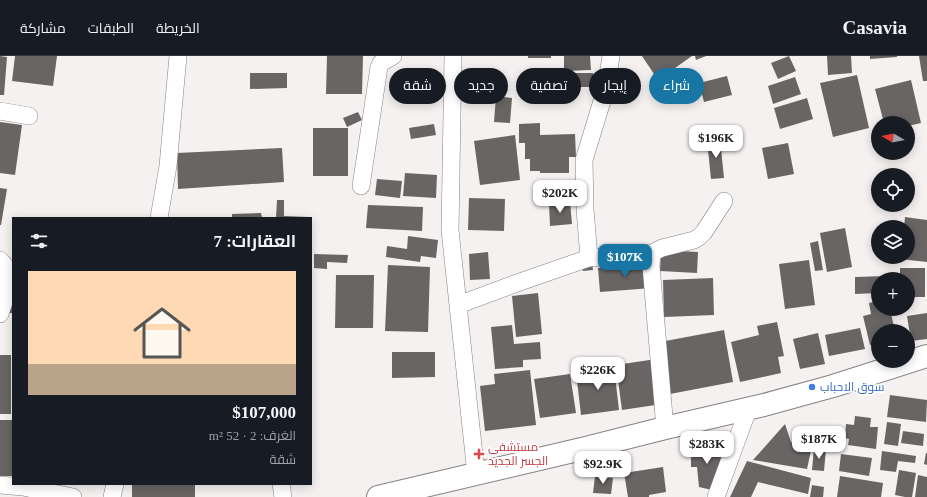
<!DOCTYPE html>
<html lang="ar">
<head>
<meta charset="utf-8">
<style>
  body { margin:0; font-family:"Times New Roman",Cairo,serif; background:#242831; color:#f1f3f6; direction:rtl; height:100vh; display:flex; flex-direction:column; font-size:15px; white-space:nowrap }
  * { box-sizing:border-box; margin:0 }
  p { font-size:13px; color:#9ea1a6 }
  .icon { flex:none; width:22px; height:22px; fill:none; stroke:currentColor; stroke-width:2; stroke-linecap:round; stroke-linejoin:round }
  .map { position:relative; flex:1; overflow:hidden; direction:ltr }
  .side { position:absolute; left:12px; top:161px; width:300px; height:268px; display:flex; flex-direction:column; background:#171b24; border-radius:0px; box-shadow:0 2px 10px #0003; direction:rtl }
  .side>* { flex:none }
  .banner { position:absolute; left:324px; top:12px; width:380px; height:36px; direction:rtl; display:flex; gap:8px }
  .needle { width:26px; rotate:279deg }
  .tools { position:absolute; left:871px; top:60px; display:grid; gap:8px }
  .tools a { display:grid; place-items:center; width:44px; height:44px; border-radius:50%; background:#171b24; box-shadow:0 2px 10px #0003; font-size:20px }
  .price { position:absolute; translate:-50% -34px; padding:0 9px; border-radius:8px; background:#fff; color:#222; font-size:13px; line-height:26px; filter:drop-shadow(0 1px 2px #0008) }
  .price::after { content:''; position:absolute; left:50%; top:24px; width:12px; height:9px; margin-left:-6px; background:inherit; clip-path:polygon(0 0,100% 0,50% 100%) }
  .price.on { background:#1876a4; color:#fff }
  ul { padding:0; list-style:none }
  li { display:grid; align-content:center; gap:8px; height:212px; padding:0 16px }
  li span { display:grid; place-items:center; height:124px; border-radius:0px; color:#555 }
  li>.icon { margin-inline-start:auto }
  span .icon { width:72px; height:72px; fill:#fffc; stroke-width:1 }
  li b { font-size:17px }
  h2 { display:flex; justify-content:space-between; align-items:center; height:48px; padding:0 16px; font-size:17px }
  .chip { padding:0 14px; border-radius:18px; background:#171b24; box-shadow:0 2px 10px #0003; font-size:14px; line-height:36px }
  .chip.on { background:#1876a4; color:#fff }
  header { display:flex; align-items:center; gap:24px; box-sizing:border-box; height:56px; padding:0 20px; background:#171b24; border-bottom:1px solid #363941 }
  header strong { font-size:19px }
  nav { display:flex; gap:22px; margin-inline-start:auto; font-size:14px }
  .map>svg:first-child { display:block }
  .building { fill:#686564 }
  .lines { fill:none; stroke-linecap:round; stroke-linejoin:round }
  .street-casing { stroke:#858281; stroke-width:18 }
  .secondary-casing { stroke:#858281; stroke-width:24 }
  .street { stroke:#fff; stroke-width:17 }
  .secondary { stroke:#fff; stroke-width:22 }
  .shop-dot { fill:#3f7fe0; stroke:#fff; stroke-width:1.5 }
  .health-dot { fill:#e0444e; stroke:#fff; stroke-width:1.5 }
  .labels { text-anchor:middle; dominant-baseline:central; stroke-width:3.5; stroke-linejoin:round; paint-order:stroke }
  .shop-label { font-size:12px; fill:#366cbe; stroke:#fff; text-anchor:start }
  .health-label { font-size:12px; fill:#be3a42; stroke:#fff; text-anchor:start }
</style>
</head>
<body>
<header>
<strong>Casavia</strong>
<nav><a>الخريطة</a><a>الطبقات</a><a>مشاركة</a></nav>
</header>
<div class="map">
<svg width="927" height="441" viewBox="0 0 927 441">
  <rect width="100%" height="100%" fill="#f5f1f0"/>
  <path class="building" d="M0,0L7,1L4,39H0Z
    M15,0H57L53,30L12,25Z
    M327,0H363L362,38H326Z
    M528,0H551V2H528Z
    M564,0H590L591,14L564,15Z
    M642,0H692L658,24Z
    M695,0H706L696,4Z
    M789,0L796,15L778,23L771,7Z
    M827,0H851L852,17L828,19Z
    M870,0H897V1L870,3Z
    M919,0H927V25H923Z
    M531,13H549V26L531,25Z
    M395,16L426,18L425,43L393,40Z
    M250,17H287V32L250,33Z
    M553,17H593V31H553Z
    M857,19L869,72L833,81L820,27Z
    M727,20L732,39L704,46L699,27Z
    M795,21L801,38L773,48L768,30Z
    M911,24L921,67L908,70V67H884L875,33Z
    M496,40L512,42L510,67L494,66Z
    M807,42L813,63L780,73L774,52Z
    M358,56L362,64L347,71L343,62Z
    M0,66L22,69L15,119L0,117Z
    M540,67V79L575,78L576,101H569V117H540V115H530V103H525V87H519V68Z
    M434,68L436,79L411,83L409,72Z
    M313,72H348V120H313Z
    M515,79L520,124L480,129L474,85Z
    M720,83L724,122L711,123L707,84Z
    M788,87L794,118L768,123L762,92Z
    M282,92L284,126L178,133L177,97Z
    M405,117L437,119L436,142L403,140Z
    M377,123L402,125L400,142L375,139Z
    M0,132L7,133L1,169H0Z
    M469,142L505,143L504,175L468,174Z
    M277,144H284V160L309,161V162H276Z
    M570,146L572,168L550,170L549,148Z
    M368,149L423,151L422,175L366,172Z
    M261,157L262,162H232V158Z
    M905,161L927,164V206L900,203L901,201H908V171H904Z
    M845,172L852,211L827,216L820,177Z
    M408,180L438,184L436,202L421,200L420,206L386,201L387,190L407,193Z
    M818,185L823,214L815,215L810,187Z
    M661,194L698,196L697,217L660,215Z
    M488,196L490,223L470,224L469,198Z
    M314,198L348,199L347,207L327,206V213L314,212Z
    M809,204L815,249L785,253L779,208Z
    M592,205L593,214L583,215L581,206Z
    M650,208L652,232L600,236L598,212Z
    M388,209L430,211L428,276L385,275Z
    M900,212H925V241H908V223H900Z
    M336,219H374L373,272H335Z
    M886,220V223H878V237L855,238V221Z
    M713,222L714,259L664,261L663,224Z
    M13,228V257H8Z
    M538,237L542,278L516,281L512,240Z
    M878,245V253H890L895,275H878V287L870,289L863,260L871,258L869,247Z
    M927,257V283L911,285L907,260Z
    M777,266L784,300L778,301L781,317L740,326L731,286L759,279L757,270Z
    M512,269L514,288L540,286L541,303L523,304V311L495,313L491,271Z
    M860,272L865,293L829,300L825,279Z
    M724,274L733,326L670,338L660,286Z
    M818,277L825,308L800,313L793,283Z
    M392,296H435V321L392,322Z
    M0,299H11V358H0Z
    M656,303L662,348L622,354L616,309Z
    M614,311L619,354L581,359L576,316Z
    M530,314L536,369L485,375L480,330L495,328L494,318Z
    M570,318L576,357L540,362L534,323Z
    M890,339L927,344L926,366L887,361Z
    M855,360L871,362L870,371H878L876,393L848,389L849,383L845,382L846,368L854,369Z
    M0,364H12V420H0Z
    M887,366L901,368L898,390L884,388Z
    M785,368L791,386L812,390L807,413L753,404Z
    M903,375L924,378L923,390L901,387Z
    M716,389L725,407L712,434L699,431L697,411H691V390Z
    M814,392L826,393L824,415L812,414Z
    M882,395L916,400L915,407L898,405L896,416L880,414Z
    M926,397H927V409L924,408Z
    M841,398L872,402L869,420L839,415Z
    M747,405L811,422L808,438L758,426L751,441H730Z
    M663,411L666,436L649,439V441H628L624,417Z
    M899,414L916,417L912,441H905L895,439Z
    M918,419L927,421V441H915Z
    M595,420L613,422L611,438L593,437Z
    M840,420L883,427L881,441H837Z
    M132,428H195V441H132Z
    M812,429L824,431L823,441H810Z"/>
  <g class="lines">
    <defs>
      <path id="street" d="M453,0L450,174L476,418
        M0,55L29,60
        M361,130L379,11L381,7L393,0
        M159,162L168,110L178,0
        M589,202L585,153L584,104L606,32L611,0
        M0,204C2,206 5,209 6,212C12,223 4,247 0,258
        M458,249L517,227L589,202L652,197
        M665,372L651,210L652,197L662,192L694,184L699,181L704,176L724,145
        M281,428L283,441
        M0,429L23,431L73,441
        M112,441L115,428
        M716,441L746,359"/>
      <path id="secondary" d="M378,441L586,392L665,372L764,349L833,330L927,300"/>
    </defs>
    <use href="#street" class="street-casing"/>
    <use href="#secondary" class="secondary-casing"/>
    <use href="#street" class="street"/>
    <use href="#secondary" class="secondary"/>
  </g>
  <circle class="shop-dot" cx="812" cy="331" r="4"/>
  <path class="health-dot" d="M477 392h4v4h4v4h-4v4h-4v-4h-4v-4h4z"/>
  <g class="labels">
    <g class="shop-label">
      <text x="820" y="331">سوق الاحباب</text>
    </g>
    <g class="health-label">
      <text x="488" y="391">مستشفى<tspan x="488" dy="14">الجسر الجديد</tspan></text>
    </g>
  </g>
</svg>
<div class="tools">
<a><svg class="needle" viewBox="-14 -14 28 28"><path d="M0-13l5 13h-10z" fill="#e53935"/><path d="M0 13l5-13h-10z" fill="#9ea1a6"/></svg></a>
<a><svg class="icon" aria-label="locate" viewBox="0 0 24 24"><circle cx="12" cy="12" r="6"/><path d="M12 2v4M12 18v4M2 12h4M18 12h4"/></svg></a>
<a><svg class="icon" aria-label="layers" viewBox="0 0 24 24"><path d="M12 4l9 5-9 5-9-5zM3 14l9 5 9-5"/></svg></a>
<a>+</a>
<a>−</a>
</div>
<b class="price" style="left:716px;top:103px">$196K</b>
<b class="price" style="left:560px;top:158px">$202K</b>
<b class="price on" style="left:625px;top:222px">$107K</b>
<b class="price" style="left:598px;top:335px">$226K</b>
<b class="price" style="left:819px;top:404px">$187K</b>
<b class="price" style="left:707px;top:409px">$283K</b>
<b class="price" style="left:603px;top:429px">$92.9K</b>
<div class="banner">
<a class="chip on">شراء</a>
<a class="chip">إيجار</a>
<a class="chip">تصفية</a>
<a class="chip">جديد</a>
<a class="chip">شقة</a>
</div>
<section class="side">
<h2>العقارات: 7<svg class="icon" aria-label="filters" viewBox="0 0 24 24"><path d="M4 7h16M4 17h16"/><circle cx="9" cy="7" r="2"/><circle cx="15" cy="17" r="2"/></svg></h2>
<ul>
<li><span style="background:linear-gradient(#ffd9b3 75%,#b9a48a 0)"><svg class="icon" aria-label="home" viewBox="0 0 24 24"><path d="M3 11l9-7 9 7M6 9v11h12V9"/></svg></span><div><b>$107,000</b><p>الغرف: 2 · 52 m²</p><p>شقة</p></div></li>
</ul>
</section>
</div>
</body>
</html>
